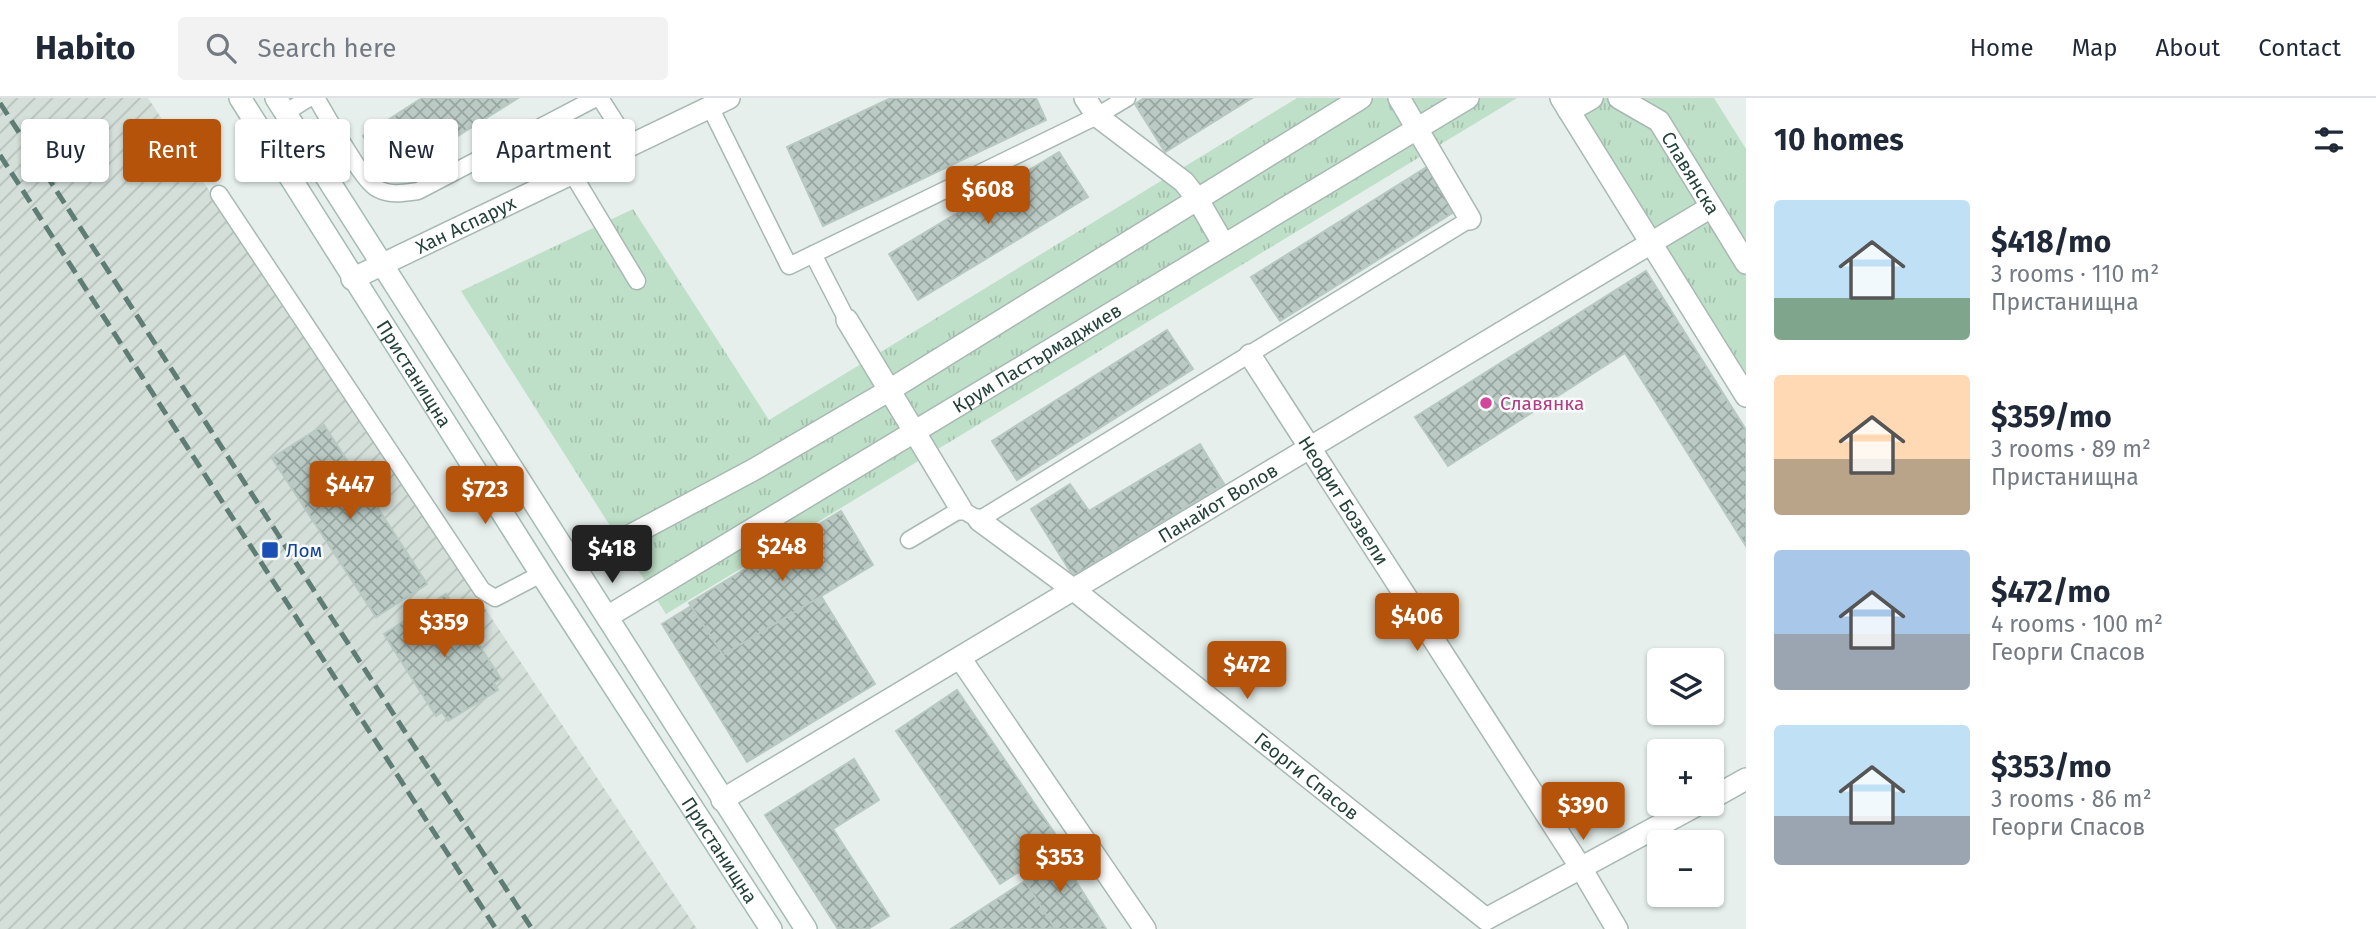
<!DOCTYPE html>
<html lang="en">
<head>
<meta charset="utf-8">
<style>
  body { margin:0; font-family:"Fira Sans",sans-serif; background:#f2f2f3; color:#1f2937; height:100vh; display:flex; flex-direction:column; font-size:26px; white-space:nowrap }
  * { box-sizing:border-box; margin:0 }
  p { font-size:23px; color:#747a83 }
  .icon { flex:none; width:38px; height:38px; fill:none; stroke:currentColor; stroke-width:2; stroke-linecap:round; stroke-linejoin:round }
  .map { position:relative; flex:1; overflow:hidden }
  .details { display:flex; flex-direction:column; background:#fff; width:630px }
  .details>* { flex:none }
  .top-card { position:absolute; left:21px; top:21px; width:665px; height:63px; display:flex; gap:14px }
  .tools { position:absolute; left:1647px; top:550px; display:grid; gap:14px }
  .tools a { display:grid; place-items:center; width:77px; height:77px; border-radius:7px; background:#fff; box-shadow:0 2px 5px #0004; font-size:35px }
  .price { position:absolute; translate:-50% -60px; padding:0 16px; border-radius:7px; background:#b45309; color:#fff; font-size:23px; line-height:46px; filter:drop-shadow(0 2px 4px #0008) }
  .price::after { content:''; position:absolute; left:50%; top:42px; width:21px; height:16px; margin-left:-10px; background:inherit; clip-path:polygon(0 0,100% 0,50% 100%) }
  .price.active { background:#222; color:#fff }
  ul { padding:0; list-style:none }
  li { display:flex; align-items:center; gap:21px; height:175px; padding:0 28px }
  li span { display:grid; place-items:center; flex:none; width:196px; height:140px; border-radius:7px; color:#555 }
  li>.icon { margin-inline-start:auto }
  span .icon { width:84px; height:84px; fill:#fffc; stroke-width:1 }
  li b { font-size:30px }
  h2 { display:flex; justify-content:space-between; align-items:center; height:84px; padding:0 28px; font-size:30px }
  .pill { padding:0 24px; border-radius:7px; background:#fff; box-shadow:0 2px 5px #0004; font-size:24px; line-height:63px }
  .pill.active { background:#b45309; color:#fff }
  header { display:flex; align-items:center; gap:42px; box-sizing:border-box; height:98px; padding:0 35px; background:#fff; border-bottom:2px solid #e0e1e3 }
  header strong { font-size:33px }
  nav { display:flex; gap:38px; margin-inline-start:auto; font-size:24px }
  .search { width:490px; height:63px; background:#f2f2f3; display:flex; align-items:center; gap:18px; box-sizing:border-box; padding:0 24px; border-radius:7px; color:#747a83; font-size:26px }
  main { display:flex; flex:1; min-height:0 }
  .map>svg:first-child { display:block }
  .industrial { fill:url(#industrial-furrows) }
  .grass { fill:url(#grass-tufts) }
  .building { fill:url(#building-cross-hatch); stroke:#b8c9c2; stroke-width:2 }
  .lines { fill:none; stroke-linecap:round; stroke-linejoin:round }
  .service-casing { stroke:#a8b8b2; stroke-width:19 }
  .pedestrian-casing { stroke:#a8b8b2; stroke-width:24 }
  .minor-casing { stroke:#a8b8b2; stroke-width:24 }
  .tertiary-casing { stroke:#a8b8b2; stroke-width:24 }
  .secondary-casing { stroke:#a4bbb3; stroke-width:24 }
  .service { stroke:#fff; stroke-width:16 }
  .pedestrian { stroke:#fff; stroke-width:21 }
  .minor { stroke:#fff; stroke-width:21 }
  .tertiary { stroke:#fff; stroke-width:21 }
  .secondary { stroke:#fff; stroke-width:21 }
  .rail { stroke:#5f7d75; stroke-width:5; stroke-dasharray:14 7; stroke-linecap:butt }
  .hotel-dot { fill:#d1479c; stroke:#f7fbf9; stroke-width:2.5 }
  .transit-dot { fill:#1a4fb4; stroke:#f7fbf9; stroke-width:2.5 }
  .labels { text-anchor:middle; dominant-baseline:central; stroke-width:5; stroke-linejoin:round; paint-order:stroke }
  .street-label { font-size:19px; fill:#24423a; stroke:#f7fbf9 }
  .hotel-label { font-size:19px; fill:#b23c85; stroke:#f7fbf9; text-anchor:start }
  .transit-label { font-size:19px; fill:#164399; stroke:#f7fbf9; text-anchor:start }
</style>
</head>
<body>
<header>
<strong>Habito</strong>
<div class="search"><svg class="icon" aria-label="search" viewBox="0 0 24 24"><circle cx="10" cy="10" r="6"/><path d="M15 15l6 6"/></svg>Search here</div>
<nav><a>Home</a><a>Map</a><a>About</a><a>Contact</a></nav>
</header>
<main>
<div class="map">
<svg width="1746" height="831" viewBox="0 0 1746 831">
  <defs>
    <pattern id="industrial-furrows" width="10" height="10" patternUnits="userSpaceOnUse" patternTransform="scale(1.75)"><rect width="10" height="10" fill="#d4dfda"/><path d="M-1 1l2-2M0 10L10 0M9 11l2-2" fill="none" stroke="#b6c1bc"/></pattern>
    <pattern id="grass-tufts" width="24" height="20" patternUnits="userSpaceOnUse" patternTransform="scale(1.75)"><rect width="24" height="20" fill="#bfe0c8"/><path d="M3 7l-1-3M5 7V3M7 7l1-3M15 17l-1-3M17 17v-4M19 17l1-3" fill="none" stroke="#a4c1ad"/></pattern>
    <pattern id="building-cross-hatch" width="8" height="8" patternUnits="userSpaceOnUse" patternTransform="scale(1.75)"><rect width="8" height="8" fill="#bbcac4"/><path d="M0 0l8 8M0 8l8-8" fill="none" stroke="#98a6a0"/></pattern>
  </defs>
  <rect width="100%" height="100%" fill="#e6efeb"/>
  <path class="industrial" d="M0,0H148L697,831H0Z"/>
  <path class="grass" d="M1297,0H1517L666,516L461,193L633,111L769,322Z
    M1560,0H1714L1746,51V302Z"/>
  <path class="building" d="M422,0H518L389,81L363,38Z
    M891,0H1036L1046,22L823,128L787,49Z
    M1144,0H1252L1165,54L1135,6Z
    M1059,54L1088,99L918,202L889,156Z
    M1427,69L1454,114L1280,223L1251,179Z
    M1646,173L1746,332V448L1625,255L1448,368L1415,319Z
    M1167,232L1193,271L1017,382L992,343Z
    M324,327L427,486L376,519L272,360Z
    M1200,346L1224,386L1073,478L1031,411L1070,386L1089,413Z
    M841,413L873,467L723,557L689,505Z
    M446,496L501,581L494,585L498,592L448,623L442,614L436,618L384,536Z
    M821,498L875,586L747,664L662,526L691,508L723,557Z
    M957,592L1062,746L1000,786L896,633Z
    M854,661L879,702L833,731L889,818L868,831H838L765,717Z
    M1055,750L1106,831H1055L1025,783L1019,774Z
    M1025,783L1055,831H951Z"/>
  <g class="lines">
    <defs>
      <path id="service" d="M316,0C328,19 360,80 376,90C390,98 404,95 418,93L596,0
        M600,0L630,47
        M710,9L789,168L1097,18L1127,0
        M285,15L309,0
        M572,75L637,183
        M219,96L482,492L495,500L541,476
        M813,156L847,222
        M909,442L961,411L979,422L1470,121"/>
      <g id="pedestrian">
        <path d="M1399,0L1470,121"/>
        <path d="M1561,0L1746,298"/>
        <path id="s1" d="M1619,0L1659,23L1746,165"/>
        <path d="M1569,13L1592,0"/>
        <path d="M1097,18L1184,84L1198,102L1224,147"/>
        <path d="M847,222L961,411"/>
        <path d="M1501,235L1711,109"/>
        <path d="M575,467L753,372L888,293L1361,0"/>
        <path id="s2" d="M607,519L1468,0"/>
      </g>
      <g id="minor">
        <path d="M1085,0L1097,18"/>
        <path id="s3" d="M1250,257L1581,770L1617,831"/>
        <path id="s4" d="M979,422L1074,492L1486,821L1701,705"/>
        <path d="M960,560L1145,831"/>
        <path d="M1712,700L1746,681"/>
        <path id="s5" d="M722,702L1501,235"/>
      </g>
      <g id="tertiary">
        <path id="s6" d="M352,181L729,0"/>
      </g>
      <g id="secondary">
        <path id="s7" d="M240,0L541,476L771,831"/>
        <path d="M276,0L806,831"/>
      </g>
    </defs>
    <use href="#service" class="service-casing"/>
    <use href="#pedestrian" class="pedestrian-casing"/>
    <use href="#minor" class="minor-casing"/>
    <use href="#tertiary" class="tertiary-casing"/>
    <use href="#secondary" class="secondary-casing"/>
    <use href="#service" class="service"/>
    <use href="#pedestrian" class="pedestrian"/>
    <use href="#minor" class="minor"/>
    <use href="#tertiary" class="tertiary"/>
    <use href="#secondary" class="secondary"/>
    <path class="rail" d="M0,5L532,831
      M0,57L496,831"/>
  </g>
  <circle class="hotel-dot" cx="1486" cy="305" r="7"/>
  <rect class="transit-dot" x="261" y="443" width="18" height="18" rx="3.5"/>
  <g class="labels">
    <g class="street-label">
      <text stroke="none"><textPath href="#s1" startOffset="107">Славянска</textPath></text>
      <text stroke="none"><textPath href="#s6" startOffset="126">Хан Аспарух</textPath></text>
      <text stroke="none"><textPath href="#s2" startOffset="502">Крум Пастърмаджиев</textPath></text>
      <text stroke="none"><textPath href="#s7" startOffset="326">Пристанищна</textPath></text>
      <text stroke="none"><textPath href="#s3" startOffset="173">Неофит Бозвели</textPath></text>
      <text stroke="none"><textPath href="#s5" startOffset="578">Панайот Волов</textPath></text>
      <text stroke="none"><textPath href="#s4" startOffset="416">Георги Спасов</textPath></text>
      <text stroke="none"><textPath href="#s7" startOffset="892">Пристанищна</textPath></text>
    </g>
    <g class="hotel-label">
      <text x="1500" y="305">Славянка</text>
    </g>
    <g class="transit-label">
      <text x="286" y="452">Лом</text>
    </g>
  </g>
</svg>
<div class="tools">
<a><svg class="icon" aria-label="layers" viewBox="0 0 24 24"><path d="M12 4l9 5-9 5-9-5zM3 14l9 5 9-5"/></svg></a>
<a>+</a>
<a>−</a>
</div>
<b class="price" style="left:988px;top:128px">$608</b>
<b class="price" style="left:350px;top:423px">$447</b>
<b class="price" style="left:485px;top:428px">$723</b>
<b class="price" style="left:782px;top:485px">$248</b>
<b class="price active" style="left:612px;top:487px">$418</b>
<b class="price" style="left:1417px;top:555px">$406</b>
<b class="price" style="left:444px;top:561px">$359</b>
<b class="price" style="left:1247px;top:603px">$472</b>
<b class="price" style="left:1583px;top:744px">$390</b>
<b class="price" style="left:1060px;top:796px">$353</b>
<div class="top-card">
<a class="pill">Buy</a>
<a class="pill active">Rent</a>
<a class="pill">Filters</a>
<a class="pill">New</a>
<a class="pill">Apartment</a>
</div>
</div>
<section class="details">
<h2>10 homes<svg class="icon" aria-label="filters" viewBox="0 0 24 24"><path d="M4 7h16M4 17h16"/><circle cx="9" cy="7" r="2"/><circle cx="15" cy="17" r="2"/></svg></h2>
<ul>
<li><span style="background:linear-gradient(#bfe0f5 70%,#7fa58c 0)"><svg class="icon" aria-label="home" viewBox="0 0 24 24"><path d="M3 11l9-7 9 7M6 9v11h12V9"/></svg></span><div><b>$418/mo</b><p>3 rooms · 110 m²</p><p>Пристанищна</p></div></li>
<li><span style="background:linear-gradient(#ffd9b3 60%,#b9a48a 0)"><svg class="icon" aria-label="home" viewBox="0 0 24 24"><path d="M3 11l9-7 9 7M6 9v11h12V9"/></svg></span><div><b>$359/mo</b><p>3 rooms · 89 m²</p><p>Пристанищна</p></div></li>
<li><span style="background:linear-gradient(#a9c7e8 60%,#9aa5b1 0)"><svg class="icon" aria-label="home" viewBox="0 0 24 24"><path d="M3 11l9-7 9 7M6 9v11h12V9"/></svg></span><div><b>$472/mo</b><p>4 rooms · 100 m²</p><p>Георги Спасов</p></div></li>
<li><span style="background:linear-gradient(#bfe0f5 65%,#9aa5b1 0)"><svg class="icon" aria-label="home" viewBox="0 0 24 24"><path d="M3 11l9-7 9 7M6 9v11h12V9"/></svg></span><div><b>$353/mo</b><p>3 rooms · 86 m²</p><p>Георги Спасов</p></div></li>
</ul>
</section>
</main>
</body>
</html>
